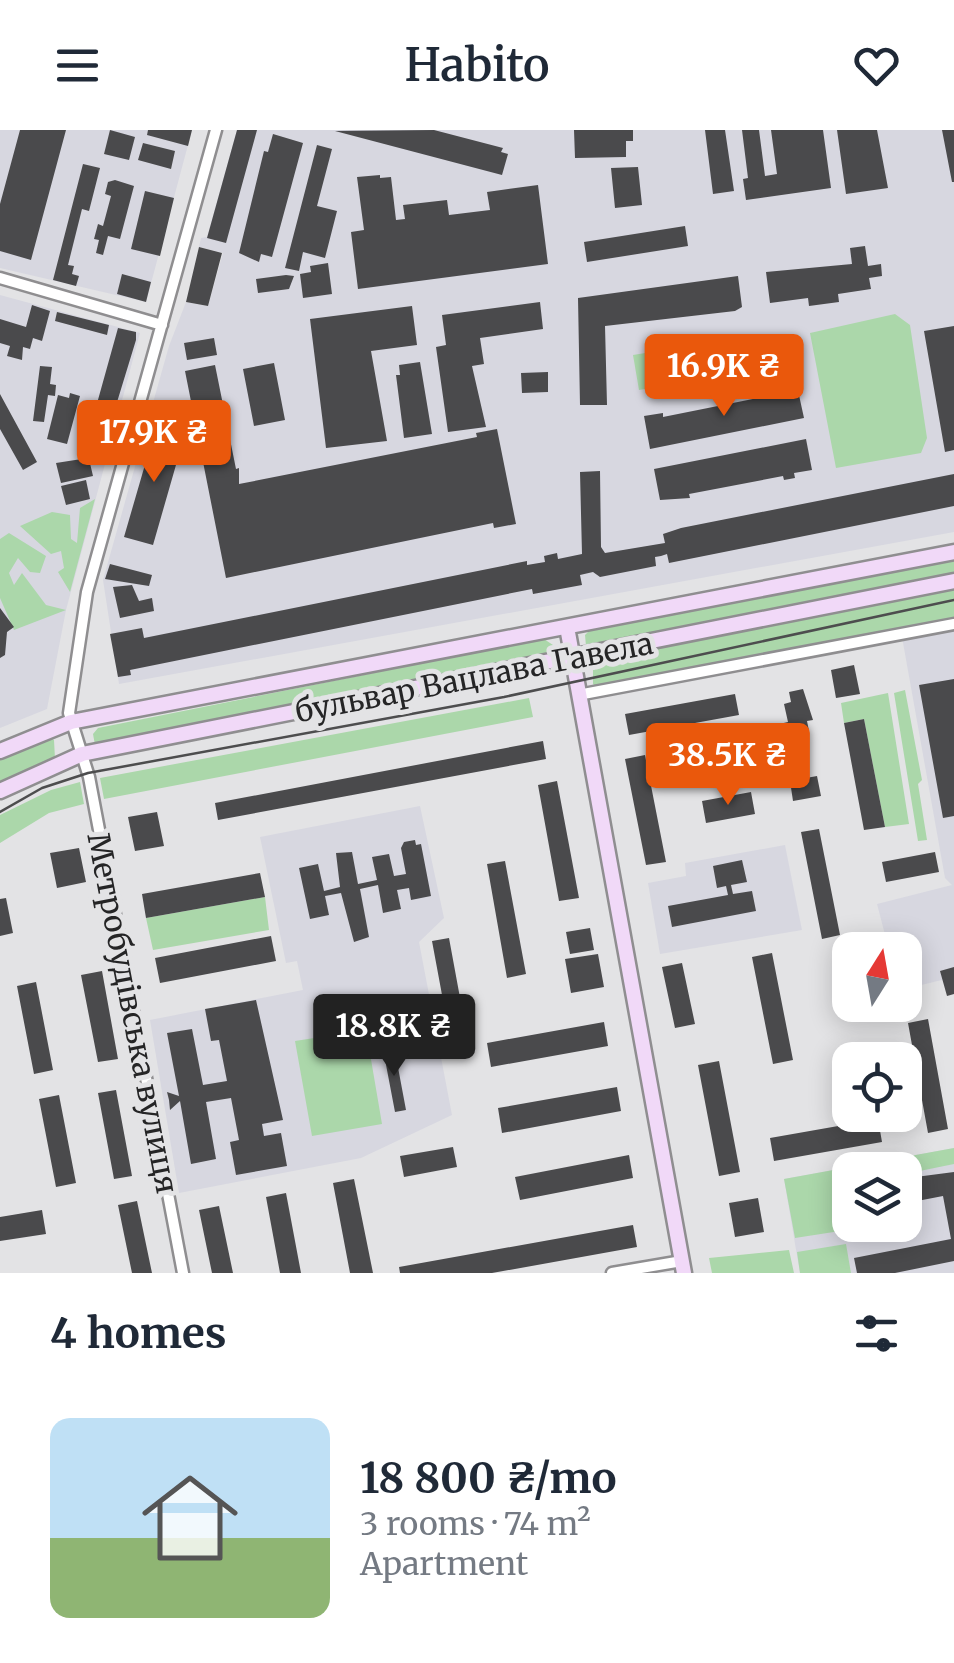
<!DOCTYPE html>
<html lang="en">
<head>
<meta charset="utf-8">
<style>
  body { margin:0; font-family:Merriweather,serif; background:#f6f6f7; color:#1f2937; height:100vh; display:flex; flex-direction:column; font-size:38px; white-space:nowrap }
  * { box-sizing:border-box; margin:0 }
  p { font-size:32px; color:#747a83 }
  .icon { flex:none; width:55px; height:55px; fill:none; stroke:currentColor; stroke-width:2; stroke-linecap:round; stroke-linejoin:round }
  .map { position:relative; height:1143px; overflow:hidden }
  .details { display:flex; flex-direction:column; background:#fff; flex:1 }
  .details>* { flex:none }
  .needle { width:65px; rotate:11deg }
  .buttons { position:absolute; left:832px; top:802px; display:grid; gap:20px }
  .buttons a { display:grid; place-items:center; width:90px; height:90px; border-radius:20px; background:#fff; box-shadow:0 5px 25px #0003; font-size:50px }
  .price { position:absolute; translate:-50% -85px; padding:0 22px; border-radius:10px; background:#ea580c; color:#fff; font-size:32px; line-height:65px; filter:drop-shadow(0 2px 5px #0008) }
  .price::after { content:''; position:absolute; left:50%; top:60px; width:30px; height:22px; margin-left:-15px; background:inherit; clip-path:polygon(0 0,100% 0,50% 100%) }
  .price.on { background:#222; color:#fff }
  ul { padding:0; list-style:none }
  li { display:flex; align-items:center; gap:30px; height:250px; padding:0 50px }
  li span { display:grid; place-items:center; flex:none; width:280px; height:200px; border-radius:20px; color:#555 }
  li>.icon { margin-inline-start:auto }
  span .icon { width:120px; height:120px; fill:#fffc; stroke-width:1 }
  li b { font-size:42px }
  h2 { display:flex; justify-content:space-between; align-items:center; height:120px; padding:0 50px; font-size:42px }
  header { display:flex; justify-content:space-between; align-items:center; height:130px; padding:0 50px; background:#fff; font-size:45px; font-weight:600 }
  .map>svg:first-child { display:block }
  .built { fill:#d7d7e0; fill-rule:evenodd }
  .green { fill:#abd7aa }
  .building { fill:#4a4a4c }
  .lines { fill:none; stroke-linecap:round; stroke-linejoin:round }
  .street-casing { stroke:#8f8e90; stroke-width:15 }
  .secondary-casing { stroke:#8f8e90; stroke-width:19 }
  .street { stroke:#fff; stroke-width:10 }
  .secondary { stroke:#f1d9f8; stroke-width:14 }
  .tram { stroke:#4d4d4e; stroke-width:2.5 }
  .labels { text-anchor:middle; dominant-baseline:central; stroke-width:10; stroke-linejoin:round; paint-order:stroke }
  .street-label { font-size:30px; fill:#252526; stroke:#e3e3e5 }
</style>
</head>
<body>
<header><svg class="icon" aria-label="menu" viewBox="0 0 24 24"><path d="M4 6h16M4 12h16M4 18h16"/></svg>Habito<svg class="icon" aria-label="heart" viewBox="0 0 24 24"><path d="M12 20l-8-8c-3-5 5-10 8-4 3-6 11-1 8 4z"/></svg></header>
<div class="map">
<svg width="954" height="1143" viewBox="0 0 954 1143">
  <rect width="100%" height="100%" fill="#e3e3e5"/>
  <path class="built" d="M0,0H192L146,172L0,138Z
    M237,0H954V402L119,554L103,450L169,216L186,172L208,176L223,123L199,117L201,108L207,107Z
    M0,165L140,203L66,480L47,579L0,598Z
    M954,496V847L905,859V820H889L877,774L952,755L945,748L902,507Z
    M420,676L444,788L419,812L452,985L361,1028L179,1063L150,890L303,860L297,831L286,833L260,707Z
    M785,715L802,800L660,824L648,753L686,746L685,733Z
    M954,1018V1143H800L784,1049ZM850,1040H905V1095H850Z"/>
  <path class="green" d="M895,184L910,195L927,308L921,323L836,338L810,203Z
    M762,204L788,210L792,234L639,260L633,225Z
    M95,369L70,462L58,442L64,438L61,421L51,424L20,396L52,382L70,385L71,409L77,413L80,378Z
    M9,403L46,426L40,443L30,442L18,428L9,443L14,455L22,443L46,475L66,480L14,500L0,468V409Z
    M954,427V446L586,516L585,505L589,501Z
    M954,459V490L598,559L593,554V530Z
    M544,509L553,515L549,525L95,615L93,604L98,598Z
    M905,560L922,650L918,654L927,710L918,711L894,563Z
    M888,563L909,694L885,697L864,589L844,593L841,573Z
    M529,568L533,587L104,669L100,648Z
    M47,606L54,610L55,629L0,656V628Z
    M80,652L84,674L49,683L0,713V685L51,660Z
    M265,767L269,800L153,820L146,788Z
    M366,900L382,994L312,1006L295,911Z
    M954,1018V1034L905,1044V1040H850V1095H879L795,1108L784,1049Z
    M846,1114L851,1143H800L797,1122Z
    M789,1120L794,1143H712L709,1128Z"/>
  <path class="building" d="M20,0H66L31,130L0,121V74Z
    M110,0L135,7L129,30L104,24Z
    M148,0H192L188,16L147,5Z
    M237,0H257L226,113L207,108Z
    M434,0L503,18L501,22L508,24L502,45L335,1Z
    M574,0H633V11H626V27L575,28Z
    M705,0H725L734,61L713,64Z
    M742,0H759L765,46L777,44L771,0H823L831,58L746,70L743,49L748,48Z
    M837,0H877L888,58L846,64Z
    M942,0H954V52H952Z
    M273,4L303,13L272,127L261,124L259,132L239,123L264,21L268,22Z
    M143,13L175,21L171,39L138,30Z
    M317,15L332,19L317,76L337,81L325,128L303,122L299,141L285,138Z
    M83,34L100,38L89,81L82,79L68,135L74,136L72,144L79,146L76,156L53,150Z
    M638,37L642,75L615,78L611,38Z
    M380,45V48L391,47L396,90L405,89L403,75L447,70L449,85L490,80L487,62L538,55L548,134L358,159L351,102L364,100L357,47Z
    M115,50L134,56L120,109L108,106L103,125L96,123L99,110L94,109L98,94L103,96L111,66L105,64L108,52Z
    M145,61L174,68L160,126L131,119Z
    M685,96L688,116L587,132L584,112Z
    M865,116L868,136L881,134L882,146L869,148L871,159L838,164L839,172L809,176L808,168L770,173L766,142L852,134L850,118Z
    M199,117L222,123L208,176L186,172Z
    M328,133L332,164L303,168L300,144L311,142L310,136Z
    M122,144L151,152L146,172L117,164Z
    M286,145L294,146L289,159L258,163L256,149Z
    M738,146L742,177L735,181L605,196L607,275H580L578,168Z
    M540,172L543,199L480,208L484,234L472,236L486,297L448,302L436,217L446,215L442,185Z
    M32,175L50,181L42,211L33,208L30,219L23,217L22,230L7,226L10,216L0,213V189L26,197Z
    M412,176L417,215L371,221L387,311L326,318L310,189Z
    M57,182L109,195L107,205L55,191Z
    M954,196V320L945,322L924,201Z
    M118,198L136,202V210L114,282L96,277Z
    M214,208L217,225L187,230L184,213Z
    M420,232L432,304L404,308L396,245H400L399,235Z
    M274,233L285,290L254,296L243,239Z
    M215,235L236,339L239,338V354L477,307L476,303L497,299L516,394L494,398L493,393L226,448L185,241Z
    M40,236L52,237L50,254L56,255L55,266L48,265L44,292L33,291Z
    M548,242V262L522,263L521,243Z
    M797,256L804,288L650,319L644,286L663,283V287L778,264L777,260Z
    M70,263L80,266L67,314L47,309L58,265L69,268Z
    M0,264L37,332L23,340L0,299Z
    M101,282L116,286L105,327L89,329L93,346L61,353L56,333L88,328Z
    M160,283L175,288L166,317L180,321L153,415L124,407Z
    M806,309L812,340L794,343L795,348L784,350L783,346L689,364L690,368L660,370L654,339Z
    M600,341L601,417L605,423L665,413L663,404L681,398L954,344V376L669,433L667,424L661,426L655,427L656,436L600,447L593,442L580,445L582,455L533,464L532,459L130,540L131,545L118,547L110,504L142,498L144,508L527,431V435L545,432L544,426L557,423L558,429L582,424L580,342Z
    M86,350L90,369L66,375L61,356Z
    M110,434L152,445L149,456L105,449Z
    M132,455L139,471L152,468L154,481L120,488L113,457Z
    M0,478L14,497L7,502L5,525L0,528Z
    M854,535L860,564L836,568L831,540Z
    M954,549V686L943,688L919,555Z
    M803,559L813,590L807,591L809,601L796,603L798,613L784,616L775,595L788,592L784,574L791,572L789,562Z
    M735,564L739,585L629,605L625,584Z
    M864,589L885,697L864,700L844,593Z
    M543,611L546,629L218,690L215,673Z
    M645,625L666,732L646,735L625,629Z
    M732,626L734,636L680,647L678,636Z
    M817,646L821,666L793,671L790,651Z
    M557,651L579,768L559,771L538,655Z
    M751,662L755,684L706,693L702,671Z
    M157,682L164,716L135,721L128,687Z
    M819,699L840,805L822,809L801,702Z
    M415,710L416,715L421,714L431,766L411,770L409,758L397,760L401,779L383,783L378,755L360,759L369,807L354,812L341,763L325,766L329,785L310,789L299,738L318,734L324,761L340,757L336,723L352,722L358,754L377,750L372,727L389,724L394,746L406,744L401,718L404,712Z
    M79,718L86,752L57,758L50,723Z
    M935,722L939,742L886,752L882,732Z
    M742,730L747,752L731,755L733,764L752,761L756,781L672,797L668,776L728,765L726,756L717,758L713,736Z
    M505,731L526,844L507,848L487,734Z
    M260,743L265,767L146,788L142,764Z
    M6,768L13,803L0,806V769Z
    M590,798L594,820L570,824L566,802Z
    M271,806L276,831L160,853L155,828Z
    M449,808L470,922L453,924L432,811Z
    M772,823L793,930L773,934L752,827Z
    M598,824L604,857L571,863L565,829Z
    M682,833L695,894L675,898L662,837Z
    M954,837V864L947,866L940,841Z
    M102,841L118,929L98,932L81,845Z
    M36,852L53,940L34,944L17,856Z
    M256,870L283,990L262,994L264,1006L281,1003L287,1036L236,1045L230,1012L239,1010L231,968L206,972L216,1029L191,1034L180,971L170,980L169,970L167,962L179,966L167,903L192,899L203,955L227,951L219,910L211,911L205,879Z
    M928,889L948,999L928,1003L908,893Z
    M604,892L608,916L491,937L487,913Z
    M394,916L406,980L395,982L383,919Z
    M719,931L740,1042L719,1046L698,935Z
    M617,957L621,981L502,1003L498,978Z
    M116,960L132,1046L114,1049L98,963Z
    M59,965L76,1053L56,1057L39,969Z
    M878,989L882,1012L774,1031L770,1008Z
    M453,1017L457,1037L404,1047L400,1026Z
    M629,1025L633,1048L520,1070L515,1047Z
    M954,1042V1131L895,1143H857L854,1128L951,1109L943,1066L912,1072L908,1048Z
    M354,1049L373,1143H350L333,1053Z
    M286,1063L301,1143H280L266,1067Z
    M758,1068L764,1102L735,1107L729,1073Z
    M137,1071L152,1143H132L118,1075Z
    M219,1076L233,1143H212L199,1080Z
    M42,1080L46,1104L0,1111V1087Z
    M633,1095L637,1117L492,1143H400L399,1137Z"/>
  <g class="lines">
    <defs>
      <path id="street" d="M0,148L162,195
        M578,565L954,494
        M183,1143L89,647L69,583L87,462L216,0
        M612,1143L682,1131"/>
      <path id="secondary" d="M567,497L684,1143
        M0,621L71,592L954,422
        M0,661L82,624L954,451"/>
    </defs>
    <use href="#street" class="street-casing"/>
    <use href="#secondary" class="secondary-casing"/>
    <use href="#street" class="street"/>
    <use href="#secondary" class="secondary"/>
    <path class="tram" d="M0,682L42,658L88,643L504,567L954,470"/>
  </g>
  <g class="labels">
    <g class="street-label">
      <text transform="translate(474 547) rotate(-11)">бульвар Вацлава Гавела</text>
      <text transform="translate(133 883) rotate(79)">Метробудівська вулиця</text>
    </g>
  </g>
</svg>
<div class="buttons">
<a><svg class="needle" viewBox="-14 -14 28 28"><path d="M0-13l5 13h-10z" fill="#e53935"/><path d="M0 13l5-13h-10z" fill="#747a83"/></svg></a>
<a><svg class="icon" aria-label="locate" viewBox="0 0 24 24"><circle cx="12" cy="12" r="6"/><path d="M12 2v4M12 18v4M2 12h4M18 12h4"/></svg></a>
<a><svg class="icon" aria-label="layers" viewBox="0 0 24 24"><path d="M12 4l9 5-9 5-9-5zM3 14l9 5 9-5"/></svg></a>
</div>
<b class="price" style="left:724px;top:289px">16.9K ₴</b>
<b class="price" style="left:154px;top:355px">17.9K ₴</b>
<b class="price" style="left:728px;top:678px">38.5K ₴</b>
<b class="price on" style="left:394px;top:949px">18.8K ₴</b>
</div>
<section class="details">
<h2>4 homes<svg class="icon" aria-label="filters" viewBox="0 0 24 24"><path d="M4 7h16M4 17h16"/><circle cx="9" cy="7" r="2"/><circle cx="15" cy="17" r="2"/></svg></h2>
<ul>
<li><span style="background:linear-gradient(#bfe0f5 60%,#8fb573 0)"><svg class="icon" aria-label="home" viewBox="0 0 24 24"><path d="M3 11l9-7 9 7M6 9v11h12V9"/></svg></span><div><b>18 800 ₴/mo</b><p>3 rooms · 74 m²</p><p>Apartment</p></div></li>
</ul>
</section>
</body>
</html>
